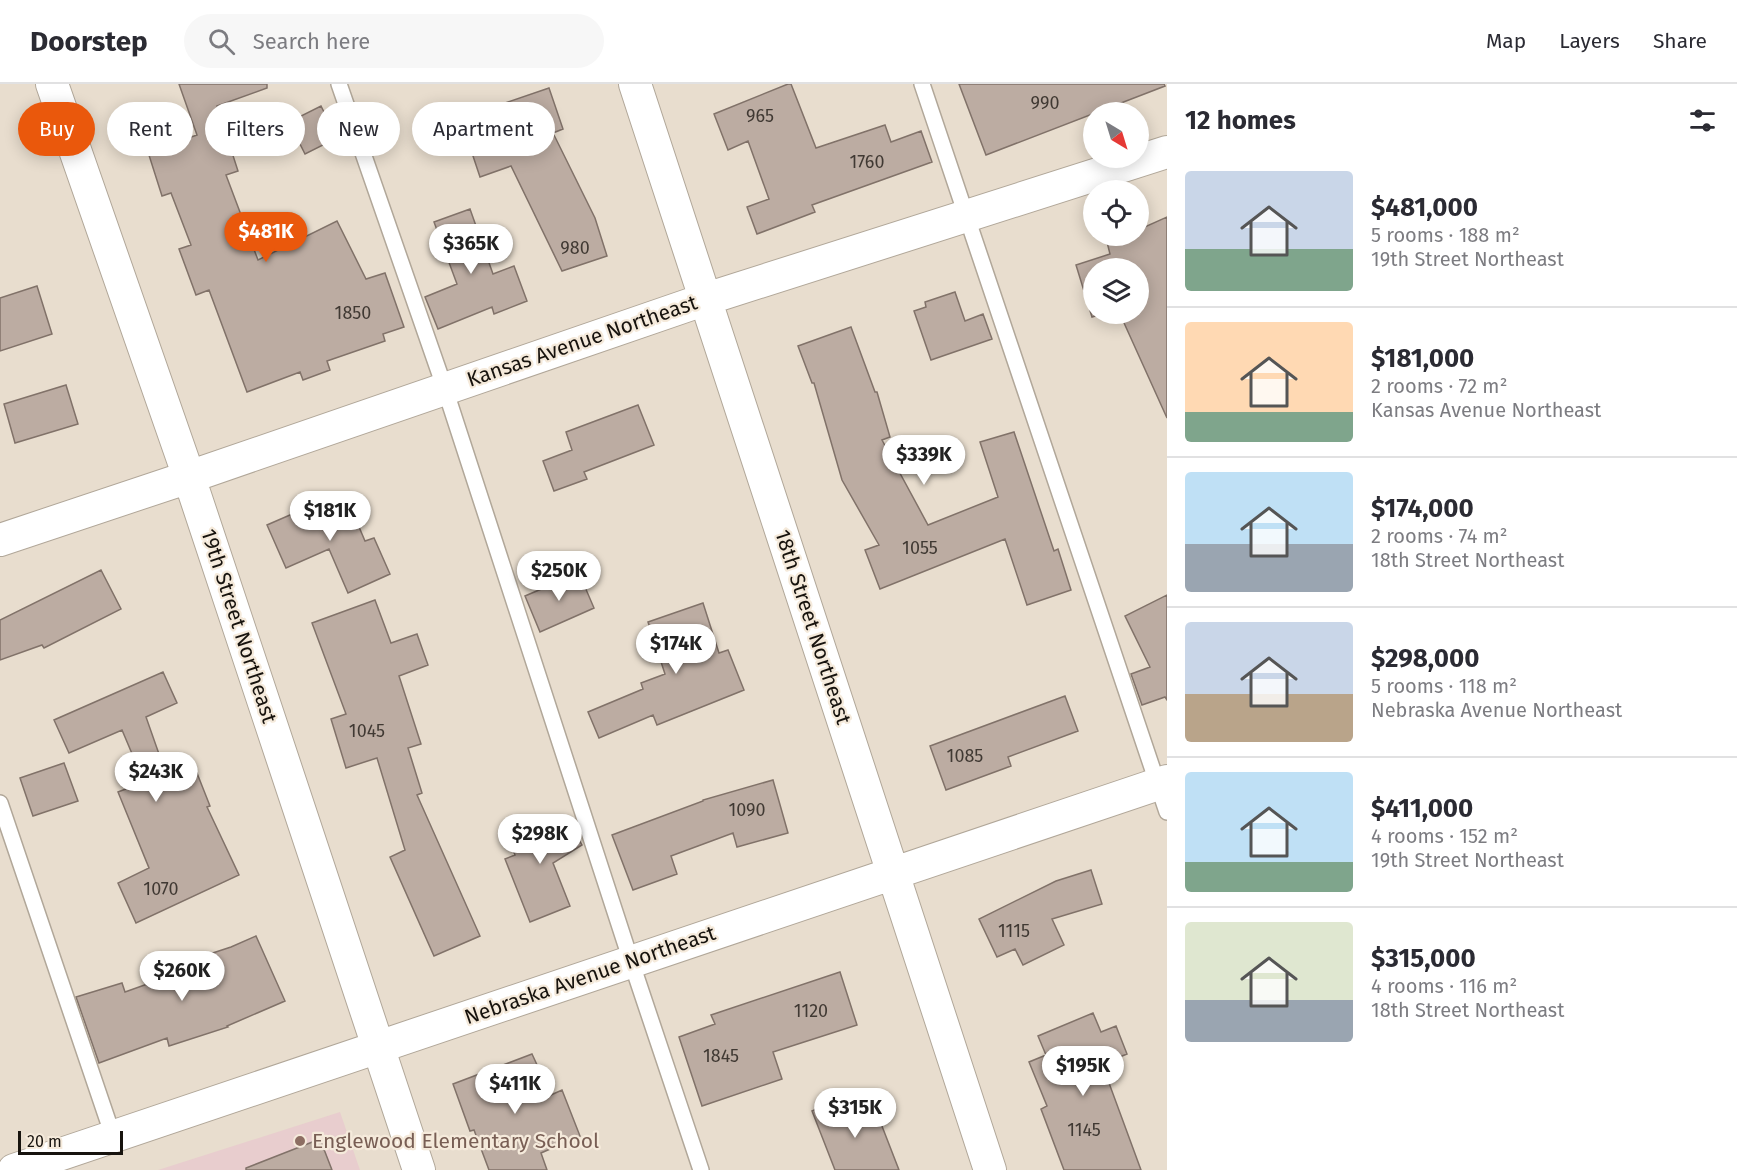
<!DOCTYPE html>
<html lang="en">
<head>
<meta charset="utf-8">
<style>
  body { margin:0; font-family:"Fira Sans",sans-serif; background:#f7f7f7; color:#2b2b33; height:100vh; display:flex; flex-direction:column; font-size:22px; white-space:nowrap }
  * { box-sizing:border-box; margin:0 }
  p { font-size:20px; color:#7c7c81 }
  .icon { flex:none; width:33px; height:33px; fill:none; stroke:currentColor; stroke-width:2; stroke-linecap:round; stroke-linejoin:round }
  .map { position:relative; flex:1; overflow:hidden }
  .side { display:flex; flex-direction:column; background:#fff; width:570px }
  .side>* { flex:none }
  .guide { position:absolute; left:18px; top:18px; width:570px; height:54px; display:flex; gap:12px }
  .needle { width:39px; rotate:142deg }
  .fabs { position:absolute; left:1083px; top:18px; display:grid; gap:12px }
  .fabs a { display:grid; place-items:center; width:66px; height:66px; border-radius:50%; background:#fff; box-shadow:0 3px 15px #0003; font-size:30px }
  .scale { position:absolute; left:18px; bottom:15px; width:105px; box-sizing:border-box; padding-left:6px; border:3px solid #17130e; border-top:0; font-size:16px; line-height:21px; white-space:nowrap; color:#17130e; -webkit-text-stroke:4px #f5eadb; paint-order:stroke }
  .price { position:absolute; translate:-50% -51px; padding:0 14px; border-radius:21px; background:#fff; color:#222; font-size:20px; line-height:39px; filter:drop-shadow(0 2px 3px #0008) }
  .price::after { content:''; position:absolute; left:50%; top:36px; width:18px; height:14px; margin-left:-9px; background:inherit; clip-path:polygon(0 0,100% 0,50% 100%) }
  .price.selected { background:#ea580c; color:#fff }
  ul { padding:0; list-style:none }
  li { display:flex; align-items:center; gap:18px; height:150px; padding:0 18px }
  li+li { border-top:2px solid #e1e1e2 }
  li span { display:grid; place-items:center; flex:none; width:168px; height:120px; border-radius:6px; color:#555 }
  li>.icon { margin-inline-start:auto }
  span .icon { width:72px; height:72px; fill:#fffc; stroke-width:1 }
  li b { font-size:26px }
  h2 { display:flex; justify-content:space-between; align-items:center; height:72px; padding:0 18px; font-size:26px }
  .chip { padding:0 21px; border-radius:27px; background:#fff; box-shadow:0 3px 15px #0003; font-size:21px; line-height:54px }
  .chip.selected { background:#ea580c; color:#fff }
  header { display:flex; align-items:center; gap:36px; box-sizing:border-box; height:84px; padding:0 30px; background:#fff; border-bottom:2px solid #e1e1e2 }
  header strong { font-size:28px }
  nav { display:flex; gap:33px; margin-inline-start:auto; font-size:21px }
  .search { width:420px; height:54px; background:#f7f7f7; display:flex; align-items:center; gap:15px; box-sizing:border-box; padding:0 21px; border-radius:33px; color:#7c7c81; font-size:22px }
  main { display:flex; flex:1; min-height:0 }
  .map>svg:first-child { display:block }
  .education { fill:#e8cdce }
  .building { fill:#bcaca2; stroke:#817269; stroke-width:1.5 }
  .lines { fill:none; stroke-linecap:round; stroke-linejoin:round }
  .lane-casing { stroke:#b1a799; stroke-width:18 }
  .street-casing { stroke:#b1a799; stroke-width:34 }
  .lane { stroke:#fff; stroke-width:15 }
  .street { stroke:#fff; stroke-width:32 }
  .education-dot { fill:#8d6e63; stroke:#f5eadb; stroke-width:2 }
  .labels { text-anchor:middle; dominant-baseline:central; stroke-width:4.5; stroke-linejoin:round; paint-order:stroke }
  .number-label { font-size:18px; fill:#403933 }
  .street-label { font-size:21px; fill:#17130e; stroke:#f5eadb }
  .education-label { font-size:21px; fill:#785e54; stroke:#f5eadb; text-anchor:start }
</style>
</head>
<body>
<header>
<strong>Doorstep</strong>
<div class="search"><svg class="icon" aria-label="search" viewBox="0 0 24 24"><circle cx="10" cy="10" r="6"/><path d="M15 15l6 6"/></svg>Search here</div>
<nav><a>Map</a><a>Layers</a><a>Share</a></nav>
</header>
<main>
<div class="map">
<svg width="1167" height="1086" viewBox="0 0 1167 1086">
  <rect width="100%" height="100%" fill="#e8ddce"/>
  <path class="education" d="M340,1028L360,1086H158Z"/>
  <path class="building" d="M179,0H267V4L217,22L238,87L226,91L258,176L337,137L366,195L385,189L404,243L383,250L385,257L327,277L330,286L303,296L300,288L247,308L209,206L196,211L179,165L191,161L171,109L162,112L148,68L197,51Z
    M788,0H791L816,64L885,41L891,58L921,47L932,78L812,121L815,128L757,150L747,123L769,115L748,57L728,66L714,30Z
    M959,0H1164L1165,2L986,71Z
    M549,4L563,45L553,49L595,134L607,172L562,187L511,82L480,93L471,66L492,58L482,27Z
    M321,22L337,54L305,70L289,38Z
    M470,125L493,190L514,182L527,217L494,230L492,223L438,245L425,213L457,200L434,138Z
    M1167,133V334L1120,230H1138V184H1094V230H1102L1092,233L1076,181L1110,170L1107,158L1128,152H1138V146Z
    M37,202L52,250L0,267V214Z
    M955,208L965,237L983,230L992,255L931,276L914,227L926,223L925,218Z
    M851,243L875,308H877L890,353L882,356L928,441L998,413L980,358L1014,348L1054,467L1058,465L1071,506L1027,521L1005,455L880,505L865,466L879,461L842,396L814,299H812L798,262Z
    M66,301L78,340L15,359L4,320Z
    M638,321L654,361L584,388L587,395L554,407L543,377L572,366L566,348Z
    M329,414L332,423L348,417L365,457L374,454L390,490L348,509L329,465L286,484L267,441Z
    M101,486L121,525L44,564L42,561L0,576V536Z
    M579,489L594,524L540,548L525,512Z
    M1167,511V616L1165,613L1142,621L1131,590L1150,583L1125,532Z
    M375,516L391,559L417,550L428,581L399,592L421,660L408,664L422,709L417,711L480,852L434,872L390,773L405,766L377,674L346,684L331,635L346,630L312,539Z
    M703,519L719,569L728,566L744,606L657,641L653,631L599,654L588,628L643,605L641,599L665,590L648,538Z
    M163,588L177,619L146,633L166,690L193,679L210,722L207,723L239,791L136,839L118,799L149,784L118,708L144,698L122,646L69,669L54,636Z
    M1065,612L1078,647L1008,673L1011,682L946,706L930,662Z
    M64,679L78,717L33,732L20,694Z
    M773,696L788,749L737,763L733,749L671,772L677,790L633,806L612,751L703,717V716Z
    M534,731L542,750L567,735L582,761L553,779L570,822L530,838L505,775L515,771L504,744Z
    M1091,786L1102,820L1052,835L1064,861L1023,881L1015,865L997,873L979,835L1056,797Z
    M256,852L285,917L227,942L228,943L169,962L167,954L99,979L76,913L122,899L125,908L181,888L179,880L231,863Z
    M840,888L857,941L773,968L782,995L702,1022L679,953L715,940L711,931Z
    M1093,929L1101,948L1116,942L1127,970L1102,980L1141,1086H1064L1041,1025L1047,1022L1029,978L1046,971L1038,952Z
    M532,970L551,1011L562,1006L580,1052L541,1069L547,1086H489L474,1046L470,1047L453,1000Z
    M837,1017L842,1031L873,1019L899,1086H835L812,1027Z
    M320,1055L332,1086H246V1084Z"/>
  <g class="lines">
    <defs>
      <path id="lane" d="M339,0L445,305L631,877L701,1086
        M922,0L1167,728
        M0,719L113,1052"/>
      <path id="street" d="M52,0L189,393L419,1086
        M635,0L990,1086
        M0,456L189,393L706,215L1167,68
        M14,1086L1167,697"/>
    </defs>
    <use href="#lane" class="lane-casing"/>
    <use href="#street" class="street-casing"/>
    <use href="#lane" class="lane"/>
    <use href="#street" class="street"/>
  </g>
  <circle class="education-dot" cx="300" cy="1057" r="6"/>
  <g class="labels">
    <g class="number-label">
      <text x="1045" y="19">990</text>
      <text x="760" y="32">965</text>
      <text x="867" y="78">1760</text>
      <text x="575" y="164">980</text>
      <text x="353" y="229">1850</text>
      <text x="920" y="464">1055</text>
      <text x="367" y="647">1045</text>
      <text x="965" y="672">1085</text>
      <text x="747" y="726">1090</text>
      <text x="161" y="805">1070</text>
      <text x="1014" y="847">1115</text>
      <text x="811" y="927">1120</text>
      <text x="721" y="972">1845</text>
      <text x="1084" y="1046">1145</text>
    </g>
    <g class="street-label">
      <text transform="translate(582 257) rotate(-19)">Kansas Avenue Northeast</text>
      <text transform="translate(239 542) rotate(72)">19th Street Northeast</text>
      <text transform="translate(813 543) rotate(72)">18th Street Northeast</text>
      <text transform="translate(590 891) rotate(-19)">Nebraska Avenue Northeast</text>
    </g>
    <g class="education-label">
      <text x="312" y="1057">Englewood Elementary School</text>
    </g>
  </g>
</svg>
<div class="fabs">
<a><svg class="needle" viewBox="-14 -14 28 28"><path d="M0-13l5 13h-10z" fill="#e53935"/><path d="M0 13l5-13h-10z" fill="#7c7c81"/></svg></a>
<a><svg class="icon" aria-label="locate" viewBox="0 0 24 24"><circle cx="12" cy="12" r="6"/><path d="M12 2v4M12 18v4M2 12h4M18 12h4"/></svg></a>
<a><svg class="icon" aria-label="layers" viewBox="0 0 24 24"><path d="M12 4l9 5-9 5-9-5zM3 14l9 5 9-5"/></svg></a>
</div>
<div class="scale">20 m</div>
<b class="price selected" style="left:266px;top:179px">$481K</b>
<b class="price" style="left:471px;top:191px">$365K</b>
<b class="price" style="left:924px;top:402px">$339K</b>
<b class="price" style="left:330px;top:458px">$181K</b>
<b class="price" style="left:559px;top:518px">$250K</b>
<b class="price" style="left:676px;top:591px">$174K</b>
<b class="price" style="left:156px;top:719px">$243K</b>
<b class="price" style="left:540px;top:781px">$298K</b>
<b class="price" style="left:182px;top:918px">$260K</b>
<b class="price" style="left:1083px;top:1013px">$195K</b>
<b class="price" style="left:515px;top:1031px">$411K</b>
<b class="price" style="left:855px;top:1055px">$315K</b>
<div class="guide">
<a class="chip selected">Buy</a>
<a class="chip">Rent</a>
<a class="chip">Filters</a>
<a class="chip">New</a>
<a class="chip">Apartment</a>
</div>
</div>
<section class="side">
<h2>12 homes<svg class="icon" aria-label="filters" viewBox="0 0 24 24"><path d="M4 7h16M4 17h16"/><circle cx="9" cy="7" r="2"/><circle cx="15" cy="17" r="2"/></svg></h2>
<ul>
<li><span style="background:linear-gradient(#c9d6e8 65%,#7fa58c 0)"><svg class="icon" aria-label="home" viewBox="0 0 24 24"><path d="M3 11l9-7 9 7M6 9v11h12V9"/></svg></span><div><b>$481,000</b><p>5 rooms · 188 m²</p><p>19th Street Northeast</p></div></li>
<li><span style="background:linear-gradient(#ffd9b3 75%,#7fa58c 0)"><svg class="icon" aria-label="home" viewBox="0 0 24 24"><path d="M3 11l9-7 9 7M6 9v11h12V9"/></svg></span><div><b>$181,000</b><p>2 rooms · 72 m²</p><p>Kansas Avenue Northeast</p></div></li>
<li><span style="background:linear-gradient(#bfe0f5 60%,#9aa5b1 0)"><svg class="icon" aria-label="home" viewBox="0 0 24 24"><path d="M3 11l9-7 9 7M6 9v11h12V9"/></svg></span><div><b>$174,000</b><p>2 rooms · 74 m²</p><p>18th Street Northeast</p></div></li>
<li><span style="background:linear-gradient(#c9d6e8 60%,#b9a48a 0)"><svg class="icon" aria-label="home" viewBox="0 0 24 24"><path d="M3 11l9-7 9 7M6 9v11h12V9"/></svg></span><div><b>$298,000</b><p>5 rooms · 118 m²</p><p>Nebraska Avenue Northeast</p></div></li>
<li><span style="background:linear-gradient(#bfe0f5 75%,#7fa58c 0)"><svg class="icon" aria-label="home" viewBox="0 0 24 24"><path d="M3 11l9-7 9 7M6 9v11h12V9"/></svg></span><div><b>$411,000</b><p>4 rooms · 152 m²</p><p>19th Street Northeast</p></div></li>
<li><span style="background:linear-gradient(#dfe7d0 65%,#9aa5b1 0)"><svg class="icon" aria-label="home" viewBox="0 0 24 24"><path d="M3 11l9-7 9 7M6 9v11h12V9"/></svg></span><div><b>$315,000</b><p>4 rooms · 116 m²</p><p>18th Street Northeast</p></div></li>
</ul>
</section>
</main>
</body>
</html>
